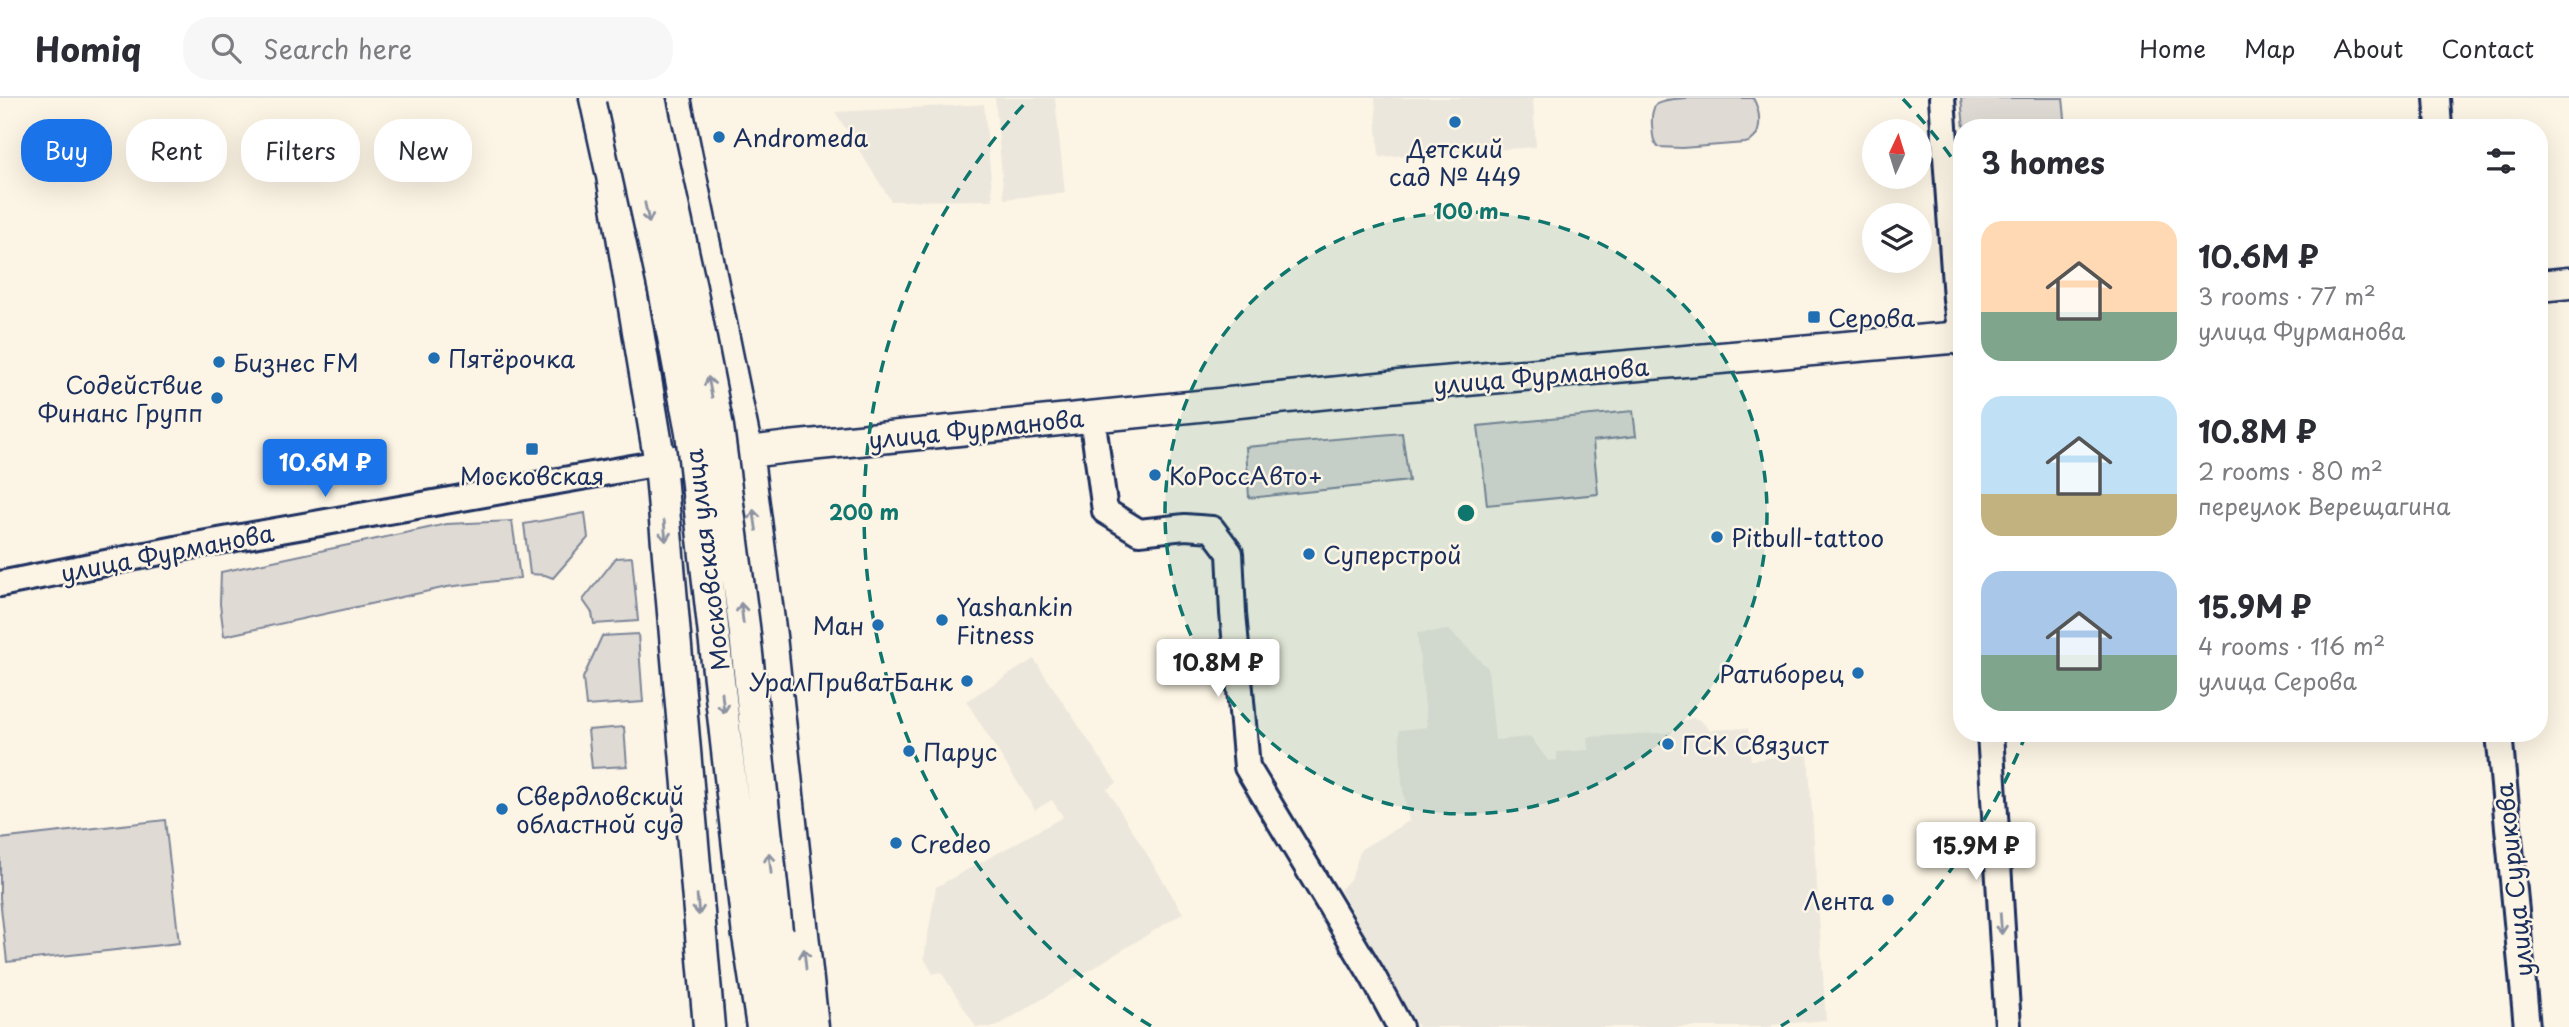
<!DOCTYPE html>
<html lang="en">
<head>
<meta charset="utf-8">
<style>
  body { margin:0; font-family:"Playpen Sans",sans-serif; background:#f7f7f7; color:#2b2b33; height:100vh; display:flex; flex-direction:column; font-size:26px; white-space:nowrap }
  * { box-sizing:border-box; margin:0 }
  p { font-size:23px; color:#7c7c81 }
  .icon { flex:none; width:38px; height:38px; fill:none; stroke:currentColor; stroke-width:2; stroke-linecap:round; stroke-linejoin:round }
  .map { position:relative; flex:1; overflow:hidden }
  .details { position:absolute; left:1953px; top:21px; width:595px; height:623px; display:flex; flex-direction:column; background:#fff; border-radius:28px; box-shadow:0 7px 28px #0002 }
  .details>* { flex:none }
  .top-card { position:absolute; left:21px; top:21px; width:665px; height:63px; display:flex; gap:14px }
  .needle { width:46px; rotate:4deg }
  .fabs { position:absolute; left:1862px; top:21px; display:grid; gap:14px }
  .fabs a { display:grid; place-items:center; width:70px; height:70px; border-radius:50%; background:#fff; box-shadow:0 7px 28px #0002; font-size:35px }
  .price { position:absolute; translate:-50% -60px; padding:0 16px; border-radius:7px; background:#fff; color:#222; font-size:23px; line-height:46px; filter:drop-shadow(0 2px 4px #0008) }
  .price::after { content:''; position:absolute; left:50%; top:42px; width:21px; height:16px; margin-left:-10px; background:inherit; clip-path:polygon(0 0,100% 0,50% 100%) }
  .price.current { background:#1a73e8; color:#fff }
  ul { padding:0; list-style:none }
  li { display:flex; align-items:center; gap:21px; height:175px; padding:0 28px }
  li span { display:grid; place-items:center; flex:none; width:196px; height:140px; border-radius:21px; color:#555 }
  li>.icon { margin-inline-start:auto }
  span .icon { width:84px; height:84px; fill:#fffc; stroke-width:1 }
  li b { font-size:30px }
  h2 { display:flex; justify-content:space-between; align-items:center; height:84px; padding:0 28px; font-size:30px }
  .chip { padding:0 24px; border-radius:28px; background:#fff; box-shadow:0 7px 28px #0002; font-size:24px; line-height:63px }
  .chip.current { background:#1a73e8; color:#fff }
  header { display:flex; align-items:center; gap:42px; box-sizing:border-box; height:98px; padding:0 35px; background:#fff; border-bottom:2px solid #e1e1e2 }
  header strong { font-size:33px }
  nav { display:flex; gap:38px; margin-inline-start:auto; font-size:24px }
  .search { width:490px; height:63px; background:#f7f7f7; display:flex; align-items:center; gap:18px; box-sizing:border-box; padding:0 24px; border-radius:28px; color:#7c7c81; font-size:26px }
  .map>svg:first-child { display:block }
  .built { fill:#ece7dc }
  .green { fill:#dfdbd4; stroke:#7d8599; stroke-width:2 }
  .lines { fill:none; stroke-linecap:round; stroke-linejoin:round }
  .minor-casing { stroke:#1b2f5e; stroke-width:30 }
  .major-casing { stroke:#1b2f5e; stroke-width:35 }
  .minor { stroke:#fcf5e5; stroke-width:24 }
  .major { stroke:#fcf5e5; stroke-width:30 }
  .major-bridge-casing { stroke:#1b2f5e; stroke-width:35; stroke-linecap:butt }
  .major-bridge { stroke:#fcf5e5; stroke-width:30 }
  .oneway { stroke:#8c92a2 }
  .ring { fill:none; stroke:#0f766e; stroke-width:3.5; stroke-dasharray:12 9 }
  .poi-dot { fill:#1f6fb2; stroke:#fcf5e5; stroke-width:2.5 }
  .labels { text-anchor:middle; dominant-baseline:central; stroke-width:5; stroke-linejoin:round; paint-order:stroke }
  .poi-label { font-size:24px; fill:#1b2f5e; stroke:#fcf5e5; text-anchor:start }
  .street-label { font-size:24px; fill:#1b2f5e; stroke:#fcf5e5 }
  .centre { fill:#0f766e; stroke:#fcf5e5; stroke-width:3.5 }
  .ring-label { font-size:21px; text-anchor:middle; font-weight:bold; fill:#0f766e; stroke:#fcf5e5; stroke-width:5; stroke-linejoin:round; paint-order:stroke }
</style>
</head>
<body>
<header>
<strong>Homiq</strong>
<div class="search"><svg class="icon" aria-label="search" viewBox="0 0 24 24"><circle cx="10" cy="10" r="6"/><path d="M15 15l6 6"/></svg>Search here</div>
<nav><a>Home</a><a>Map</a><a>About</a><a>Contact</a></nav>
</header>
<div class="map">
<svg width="2569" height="929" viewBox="0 0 2569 929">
  <rect width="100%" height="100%" fill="#fcf5e5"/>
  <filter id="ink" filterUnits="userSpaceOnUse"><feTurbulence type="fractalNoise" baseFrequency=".0143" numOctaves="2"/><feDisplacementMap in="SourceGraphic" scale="14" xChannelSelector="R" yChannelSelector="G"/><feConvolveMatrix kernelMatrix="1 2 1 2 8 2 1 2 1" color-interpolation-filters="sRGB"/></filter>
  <g filter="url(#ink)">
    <path class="built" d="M995,0H1055L1065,95L1004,101Z
      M1375,0H1533L1536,49L1379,59Z
      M984,6L993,102L891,103L835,14Z
      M1449,532L1488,570L1495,642L1531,639L1548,663L1557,662V654L1588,652L1587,639L1673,634L1679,624L1693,620L1700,622L1710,632L1748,630L1751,662L1808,655L1826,922L1772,927V929H1418L1340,792L1351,780L1361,751L1409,723L1402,687L1399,632L1427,629L1417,535Z
      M1034,561L1117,685L1107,691L1183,815L996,929H976L941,874L933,876L924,860L936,789L1063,719L1052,702L1035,712L966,603Z"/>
    <path class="green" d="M1686,0H1753C1761,14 1764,41 1745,45L1682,50L1658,49C1652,42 1653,36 1652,27C1650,0 1663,2 1686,0Z
      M1961,0H2063L2066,30H1964Z
      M1633,313L1636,338L1593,343L1598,396L1487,407L1478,328Z
      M1402,335L1409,383L1249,400L1246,349Z
      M585,415L588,440L553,480L545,477L530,476L524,426Z
      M512,423L520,480L447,489L224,538L220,506L221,474L447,426Z
      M632,459L638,523L594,526L592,515L583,502L616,460Z
      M638,536L643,604L586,608L583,580L602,538Z
      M624,629L627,668L592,670L588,632Z
      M165,722L179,845L7,864L0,800V741Z"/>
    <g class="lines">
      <defs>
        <path id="minor" d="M1942,0L1956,201L1962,246
          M2437,0L2439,30
          M1092,318L1105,413L1139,434L1185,429L1212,431L1230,455L1233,515L1247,669L1372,877L1400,929
          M0,486L196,447L660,365
          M1990,635L2008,929
          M2499,635L2527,929"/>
        <path id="major" d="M595,0L612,78L660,365L709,929
          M675,0L747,353L771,538L813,929
          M2539,188L2569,185
          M660,365L789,349L1409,287L1962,239
          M777,833L789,929
          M748,838L762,929"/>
      </defs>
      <use href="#minor" class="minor-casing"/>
      <use href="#major" class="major-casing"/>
      <use href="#minor" class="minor"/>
      <use href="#major" class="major"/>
      <defs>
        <path id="major-bridge" d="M622,0L665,197L691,334L748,838
          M650,0L691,190L718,329L744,528L777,833"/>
      </defs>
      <use href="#major-bridge" class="major-bridge-casing"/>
      <use href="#major-bridge" class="major-bridge"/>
    </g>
    <defs><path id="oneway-shaft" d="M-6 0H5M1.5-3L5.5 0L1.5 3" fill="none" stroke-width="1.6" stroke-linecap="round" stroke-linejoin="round" transform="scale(1.75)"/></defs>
    <g class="oneway">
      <use href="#oneway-shaft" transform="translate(647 115) rotate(78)"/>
      <use href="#oneway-shaft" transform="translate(710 289) rotate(-101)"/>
      <use href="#oneway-shaft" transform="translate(755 422) rotate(-98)"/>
      <use href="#oneway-shaft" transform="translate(665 433) rotate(85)"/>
      <use href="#oneway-shaft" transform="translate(742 515) rotate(-97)"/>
      <use href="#oneway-shaft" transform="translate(723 605) rotate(84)"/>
      <use href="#oneway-shaft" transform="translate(770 765) rotate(-96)"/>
      <use href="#oneway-shaft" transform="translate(698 807) rotate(85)"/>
      <use href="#oneway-shaft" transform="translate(2001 826) rotate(86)"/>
      <use href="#oneway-shaft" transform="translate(805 861) rotate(-96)"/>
    </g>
  </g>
  <circle cx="1466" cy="415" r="301" fill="#0f766e" fill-opacity=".12"/>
  <g class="ring">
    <circle cx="1466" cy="415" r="301"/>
    <path d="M2026 636A602 602 0 0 1 1781 928M1151 928A602 602 0 0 1 1029 1M1903 1A602 602 0 0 1 1959 70"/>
  </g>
  <g class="poi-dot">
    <circle cx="1455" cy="24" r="7"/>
    <circle cx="719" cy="39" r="7"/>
    <rect x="1807" y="212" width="14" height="14" rx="3.5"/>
    <circle cx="434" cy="260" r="7"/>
    <circle cx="219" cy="264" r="7"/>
    <circle cx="217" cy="300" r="7"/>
    <rect x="525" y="344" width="14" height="14" rx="3.5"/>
    <circle cx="1155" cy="377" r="7"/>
    <circle cx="1717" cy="439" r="7"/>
    <circle cx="1309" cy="456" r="7"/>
    <circle cx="942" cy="522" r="7"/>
    <circle cx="878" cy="527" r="7"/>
    <circle cx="1858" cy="575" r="7"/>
    <circle cx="967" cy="583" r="7"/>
    <circle cx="1668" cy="646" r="7"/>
    <circle cx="909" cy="653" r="7"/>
    <circle cx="502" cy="711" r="7"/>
    <circle cx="896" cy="745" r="7"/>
    <circle cx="1888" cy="802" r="7"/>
  </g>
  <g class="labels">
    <g class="poi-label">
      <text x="733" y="39">Andromeda</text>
      <text x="1455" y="50" text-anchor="middle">Детский<tspan x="1455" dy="28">сад № 449</tspan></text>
      <text x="1828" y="219">Серова</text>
      <text x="448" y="260">Пятёрочка</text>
      <text x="233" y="264">Бизнес FM</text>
      <text x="203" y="286" text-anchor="end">Содействие<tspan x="203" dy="28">Финанс Групп</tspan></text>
      <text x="532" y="377" text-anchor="middle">Московская</text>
      <text x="1169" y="377">КоРоссАвто+</text>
      <text x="1731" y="439">Pitbull-tattoo</text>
      <text x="1323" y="456">Суперстрой</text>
      <text x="956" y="508">Yashankin<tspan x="956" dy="28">Fitness</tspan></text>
      <text x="864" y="527" text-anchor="end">Ман</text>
      <text x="1844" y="575" text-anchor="end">Ратиборец</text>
      <text x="953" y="583" text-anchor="end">УралПриватБанк</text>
      <text x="1682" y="646">ГСК Связист</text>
      <text x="923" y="653">Парус</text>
      <text x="516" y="697">Свердловский<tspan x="516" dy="28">областной суд</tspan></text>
      <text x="910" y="745">Credeo</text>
      <text x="1874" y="802" text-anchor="end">Лента</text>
    </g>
    <g class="street-label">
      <text transform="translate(1541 277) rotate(-5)">улица Фурманова</text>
      <text transform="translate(976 330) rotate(-6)">улица Фурманова</text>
      <text transform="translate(167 454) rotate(-11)">улица Фурманова</text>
      <text transform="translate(706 462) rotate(-97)">Московская улица</text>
      <text transform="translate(2513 782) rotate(-96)">улица Сурикова</text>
    </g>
  </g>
  <circle cx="1466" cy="415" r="10" class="centre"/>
  <g class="ring-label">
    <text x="1466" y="121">100 m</text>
    <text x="864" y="422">200 m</text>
  </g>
</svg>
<div class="fabs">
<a><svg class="needle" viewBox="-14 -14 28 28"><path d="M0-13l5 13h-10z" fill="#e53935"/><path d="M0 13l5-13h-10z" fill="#7c7c81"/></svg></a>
<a><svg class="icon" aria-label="layers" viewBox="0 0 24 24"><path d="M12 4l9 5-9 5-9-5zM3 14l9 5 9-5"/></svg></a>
</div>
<b class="price current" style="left:325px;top:401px">10.6M ₽</b>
<b class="price" style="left:1218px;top:601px">10.8M ₽</b>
<b class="price" style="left:1976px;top:784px">15.9M ₽</b>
<div class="top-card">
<a class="chip current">Buy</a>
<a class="chip">Rent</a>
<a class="chip">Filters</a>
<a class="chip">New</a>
</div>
<section class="details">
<h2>3 homes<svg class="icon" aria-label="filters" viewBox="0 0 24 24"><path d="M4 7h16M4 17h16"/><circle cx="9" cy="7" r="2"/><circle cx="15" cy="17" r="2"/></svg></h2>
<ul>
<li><span style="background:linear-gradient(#ffd9b3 65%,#7fa58c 0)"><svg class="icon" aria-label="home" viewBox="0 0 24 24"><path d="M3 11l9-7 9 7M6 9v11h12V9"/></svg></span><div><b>10.6M ₽</b><p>3 rooms · 77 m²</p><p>улица Фурманова</p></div></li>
<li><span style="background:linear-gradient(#bfe0f5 70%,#c2b280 0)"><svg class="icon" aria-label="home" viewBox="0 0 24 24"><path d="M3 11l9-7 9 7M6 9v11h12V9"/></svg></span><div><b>10.8M ₽</b><p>2 rooms · 80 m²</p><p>переулок Верещагина</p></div></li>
<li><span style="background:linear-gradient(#a9c7e8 60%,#7fa58c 0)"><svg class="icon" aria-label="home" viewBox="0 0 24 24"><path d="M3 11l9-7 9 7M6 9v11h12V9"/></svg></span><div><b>15.9M ₽</b><p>4 rooms · 116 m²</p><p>улица Серова</p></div></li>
</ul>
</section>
</div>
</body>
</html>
